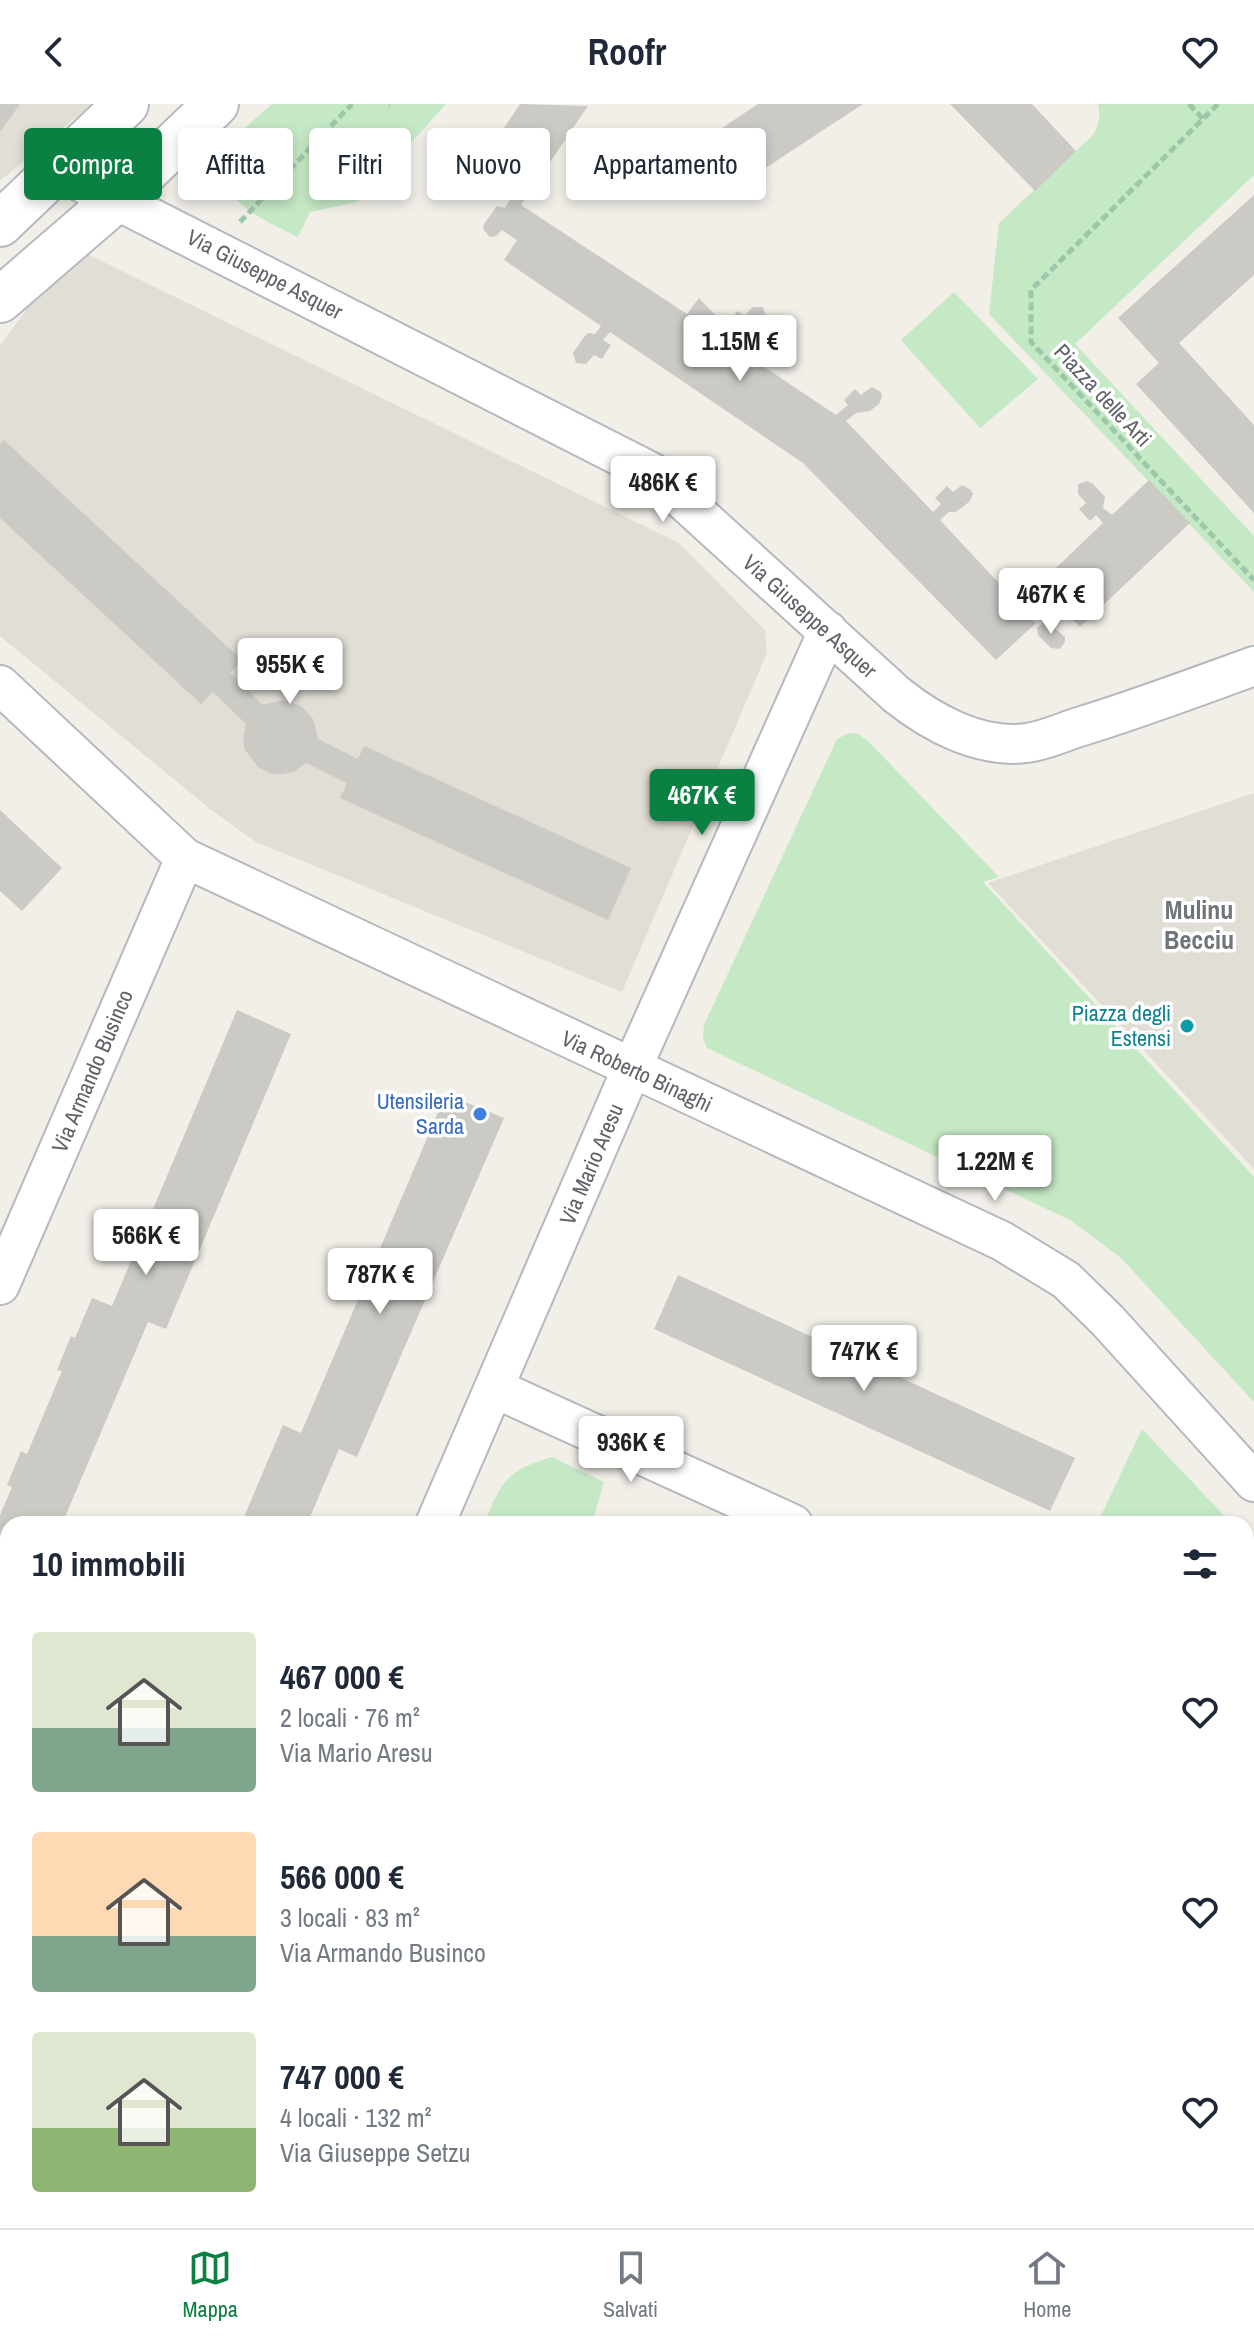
<!DOCTYPE html>
<html lang="it">
<head>
<meta charset="utf-8">
<style>
  body { margin:0; font-family:"Archivo Narrow",sans-serif; background:#f2f2f3; color:#1f2937; height:100vh; display:flex; flex-direction:column; font-size:30px; white-space:nowrap }
  * { box-sizing:border-box; margin:0 }
  p { font-size:26px; color:#747a83 }
  .icon { flex:none; width:44px; height:44px; fill:none; stroke:currentColor; stroke-width:2; stroke-linecap:round; stroke-linejoin:round }
  .map { position:relative; flex:1; overflow:hidden }
  .panel { position:absolute; left:0px; top:1412px; width:1254px; height:712px; display:flex; flex-direction:column; background:#fff; border-radius:24px 24px 0 0; box-shadow:0 4px 12px #0003 }
  .panel>* { flex:none }
  .banner { position:absolute; left:24px; top:24px; width:800px; height:72px; display:flex; gap:16px }
  .price { position:absolute; translate:-50% -68px; padding:0 18px; border-radius:8px; background:#fff; color:#222; font-size:26px; line-height:52px; filter:drop-shadow(0 2px 4px #0008) }
  .price::after { content:''; position:absolute; left:50%; top:48px; width:24px; height:18px; margin-left:-12px; background:inherit; clip-path:polygon(0 0,100% 0,50% 100%) }
  .price.current { background:#0b8043; color:#fff }
  ul { padding:0; list-style:none }
  li { display:flex; align-items:center; gap:24px; height:200px; padding:0 32px }
  li span { display:grid; place-items:center; flex:none; width:224px; height:160px; border-radius:8px; color:#555 }
  li>.icon { margin-inline-start:auto }
  span .icon { width:96px; height:96px; fill:#fffc; stroke-width:1 }
  li b { font-size:34px }
  h2 { display:flex; justify-content:space-between; align-items:center; height:96px; padding:0 32px; font-size:34px }
  .pill { padding:0 28px; border-radius:8px; background:#fff; box-shadow:0 4px 12px #0003; font-size:28px; line-height:72px }
  .pill.current { background:#0b8043; color:#fff }
  header { display:flex; justify-content:space-between; align-items:center; height:104px; padding:0 32px; background:#fff; font-size:36px; font-weight:700 }
  .tabs { display:flex; justify-content:space-around; align-items:center; height:112px; border-top:2px solid #e0e1e3; background:#fff; font-size:22px; color:#747a83 }
  .tabs a { display:grid; justify-items:center; gap:4px }
  .tabs .current { color:#0b8043 }
  .map>svg:first-child { display:block }
  .commercial { fill:#fef7e0 }
  .education { fill:#e1ded6 }
  .green { fill:#c5e8c5 }
  .building { fill:#cccac5 }
  .lines { fill:none; stroke-linecap:round; stroke-linejoin:round }
  .street-casing { stroke:#b5b8bc; stroke-width:42 }
  .secondary-casing { stroke:#b6babf; stroke-width:48 }
  .path { stroke:#9cc7a9; stroke-width:5; stroke-dasharray:8 4; stroke-linecap:butt }
  .street { stroke:#fff; stroke-width:38 }
  .secondary { stroke:#fff; stroke-width:44 }
  .culture-dot { fill:#0f9aa8; stroke:#fff; stroke-width:3 }
  .shop-dot { fill:#3f7fe0; stroke:#fff; stroke-width:3 }
  .labels { text-anchor:middle; dominant-baseline:central; stroke-width:7; stroke-linejoin:round; paint-order:stroke }
  .street-label { font-size:22px; fill:#5f6368; stroke:#fff }
  .culture-label { font-size:22px; fill:#0d838f; stroke:#fff; text-anchor:end }
  .shop-label { font-size:22px; fill:#366cbe; stroke:#fff; text-anchor:end }
  .quarter-label { font-size:26px; font-weight:bold; fill:#70757a; stroke:#fff }
</style>
</head>
<body>
<header><svg class="icon" aria-label="back" viewBox="0 0 24 24"><path d="M15 5l-7 7 7 7"/></svg>Roofr<svg class="icon" aria-label="heart" viewBox="0 0 24 24"><path d="M12 20l-8-8c-3-5 5-10 8-4 3-6 11-1 8 4z"/></svg></header>
<div class="map">
<svg width="1254" height="2124" viewBox="0 0 1254 2124">
  <rect width="100%" height="100%" fill="#f1efe8"/>
  <path class="commercial" d="M0,1753L8,1756V2116H274L271,2124H0Z"/>
  <path class="education" d="M0,0H92L0,77Z
    M81,147L679,439L765,526L767,549L622,888L256,738L210,705L0,532V242L46,178Z
    M1254,689V1065L988,779Z"/>
  <path class="green" d="M272,0H446L357,98L310,108L298,133C259,114 198,89 236,35C245,22 260,11 272,0Z
    M1098,0H1254V71L1075,240L1254,432V488L989,210L999,119L1093,31C1099,20 1101,12 1098,0Z
    M954,188L1038,275L980,324L901,236Z
    M849,629L858,630L867,636L999,773L983,778L1254,1073V1298L1120,1153L1070,1116L707,944L703,934L704,921L837,635Z
    M1142,1325L1232,1420H1097Z
    M552,1353L604,1378L592,1420H484C502,1377 505,1367 552,1353Z
    M1246,1434L1254,1443V1578L1246,1574Z
    M1246,1725L1254,1728V2020L1246,2019Z
    M274,2116H610L615,2124H271Z"/>
  <path class="building" d="M0,0H20L0,28Z
    M520,0L588,2L521,101L687,210L699,194L717,213L708,225L726,237L735,224L729,220L737,207L745,212L752,203H763L766,213L764,217L754,229L744,230L736,244L836,311L848,301L844,296L855,285L861,291L872,283L881,288L882,292L879,300L870,307L856,309L846,317L933,408L941,400L935,394L947,382L953,388L962,381L971,386L973,390L969,398L956,408H949L940,416L1036,519L996,556L803,359L610,228L603,236L611,241L602,255L594,251L586,260L576,259L573,249L584,233L588,229L595,230L601,222L504,156L517,136L502,126L496,132L490,133L483,125L484,120L497,102L505,104L511,94L489,79L484,86L469,76Z
    M758,0H863L726,90L695,42Z
    M950,0H1032L1076,47L1035,87Z
    M1254,91V171L1179,239L1254,321V409L1136,280L1159,259L1118,214Z
    M4,336L242,556L230,569L263,601L283,596L293,599L302,603L313,615L318,635L358,655L364,642L631,764L608,816L340,694L347,679L306,659L293,668L283,670H272L258,663L245,646L243,636L246,620L213,588L201,600L0,414V340Z
    M1149,376L1190,419L1080,523L1039,480L1103,419L1096,411L1090,417L1079,405L1086,399L1078,390V380L1088,377L1093,380L1105,393L1103,404L1112,411Z
    M1046,517L1065,533V538L1060,545L1051,544L1038,531L1037,524Z
    M0,706L62,764L22,807L0,787Z
    M237,906L291,930L166,1225L148,1218L62,1420H8V1435L0,1431V1411L12,1383L7,1381L21,1347L27,1350L62,1267L57,1266L71,1232L75,1234L92,1194L112,1202Z
    M446,990L504,1014L357,1353L339,1345L307,1420H241L283,1321L301,1329Z
    M678,1171L1075,1354L1050,1407L654,1225Z
    M8,1826V2116H128L111,2124H0V1829Z"/>
  <g class="lines">
    <defs>
      <path id="street" d="M55,65L653,369L897,591C932,619 980,645 1026,639C1044,637 1063,628 1079,623C1138,605 1196,583 1254,562
        M0,581L185,754L1002,1137L1066,1176L1107,1216L1254,1378
        M0,1181L185,754
        M494,1284L793,1420
        M435,1420L632,964L828,527
        M1246,1626L1254,1630
        M0,1718L8,1720
        M1246,2081L1254,2083
        M648,2116L652,2124
        M689,2124L690,2116"/>
      <path id="secondary" d="M0,120L126,0
        M0,196L117,95L216,0"/>
    </defs>
    <use href="#street" class="street-casing"/>
    <use href="#secondary" class="secondary-casing"/>
    <path class="path" d="M389,0H390
      M1189,0L1203,15
      M1218,0L1031,186V238L1254,476
      M240,118L352,0"/>
    <use href="#street" class="street"/>
    <use href="#secondary" class="secondary"/>
  </g>
  <circle class="culture-dot" cx="1187" cy="922" r="8"/>
  <circle class="shop-dot" cx="480" cy="1010" r="8"/>
  <g class="labels">
    <g class="street-label">
      <text transform="translate(265 170) rotate(27)">Via Giuseppe Asquer</text>
      <text transform="translate(1103 291) rotate(47)">Piazza delle Arti</text>
      <text transform="translate(810 512) rotate(42)">Via Giuseppe Asquer</text>
      <text transform="translate(92 967) rotate(-67)">Via Armando Businco</text>
      <text transform="translate(637 967) rotate(25)">Via Roberto Binaghi</text>
      <text transform="translate(591 1060) rotate(-67)">Via Mario Aresu</text>
    </g>
    <g class="culture-label">
      <text x="1171" y="909">Piazza degli<tspan x="1171" dy="25">Estensi</tspan></text>
    </g>
    <g class="shop-label">
      <text x="464" y="997">Utensileria<tspan x="464" dy="25">Sarda</tspan></text>
    </g>
    <g class="quarter-label">
      <text x="1199" y="805">Mulinu<tspan x="1199" dy="30">Becciu</tspan></text>
    </g>
  </g>
</svg>
<b class="price" style="left:740px;top:279px">1.15M €</b>
<b class="price" style="left:663px;top:420px">486K €</b>
<b class="price" style="left:1051px;top:532px">467K €</b>
<b class="price" style="left:290px;top:602px">955K €</b>
<b class="price current" style="left:702px;top:733px">467K €</b>
<b class="price" style="left:995px;top:1099px">1.22M €</b>
<b class="price" style="left:146px;top:1173px">566K €</b>
<b class="price" style="left:380px;top:1212px">787K €</b>
<b class="price" style="left:864px;top:1289px">747K €</b>
<b class="price" style="left:631px;top:1380px">936K €</b>
<div class="banner">
<a class="pill current">Compra</a>
<a class="pill">Affitta</a>
<a class="pill">Filtri</a>
<a class="pill">Nuovo</a>
<a class="pill">Appartamento</a>
</div>
<section class="panel">
<h2>10 immobili<svg class="icon" aria-label="filters" viewBox="0 0 24 24"><path d="M4 7h16M4 17h16"/><circle cx="9" cy="7" r="2"/><circle cx="15" cy="17" r="2"/></svg></h2>
<ul>
<li><span style="background:linear-gradient(#dfe7d0 60%,#7fa58c 0)"><svg class="icon" aria-label="home" viewBox="0 0 24 24"><path d="M3 11l9-7 9 7M6 9v11h12V9"/></svg></span><div><b>467 000 €</b><p>2 locali · 76 m²</p><p>Via Mario Aresu</p></div><svg class="icon" aria-label="heart" viewBox="0 0 24 24"><path d="M12 20l-8-8c-3-5 5-10 8-4 3-6 11-1 8 4z"/></svg></li>
<li><span style="background:linear-gradient(#ffd9b3 65%,#7fa58c 0)"><svg class="icon" aria-label="home" viewBox="0 0 24 24"><path d="M3 11l9-7 9 7M6 9v11h12V9"/></svg></span><div><b>566 000 €</b><p>3 locali · 83 m²</p><p>Via Armando Businco</p></div><svg class="icon" aria-label="heart" viewBox="0 0 24 24"><path d="M12 20l-8-8c-3-5 5-10 8-4 3-6 11-1 8 4z"/></svg></li>
<li><span style="background:linear-gradient(#dfe7d0 60%,#8fb573 0)"><svg class="icon" aria-label="home" viewBox="0 0 24 24"><path d="M3 11l9-7 9 7M6 9v11h12V9"/></svg></span><div><b>747 000 €</b><p>4 locali · 132 m²</p><p>Via Giuseppe Setzu</p></div><svg class="icon" aria-label="heart" viewBox="0 0 24 24"><path d="M12 20l-8-8c-3-5 5-10 8-4 3-6 11-1 8 4z"/></svg></li>
</ul>
</section>
</div>
<nav class="tabs">
<a class="current"><svg class="icon" aria-label="map" viewBox="0 0 24 24"><path d="M3 6l6-2 6 2 6-2v14l-6 2-6-2-6 2zM9 4v14M15 6v14"/></svg>Mappa</a>
<a><svg class="icon" aria-label="saved" viewBox="0 0 24 24"><path d="M7 4h10v16l-5-4-5 4z"/></svg>Salvati</a>
<a><svg class="icon" aria-label="home" viewBox="0 0 24 24"><path d="M3 11l9-7 9 7M6 9v11h12V9"/></svg>Home</a>
</nav>
</body>
</html>
